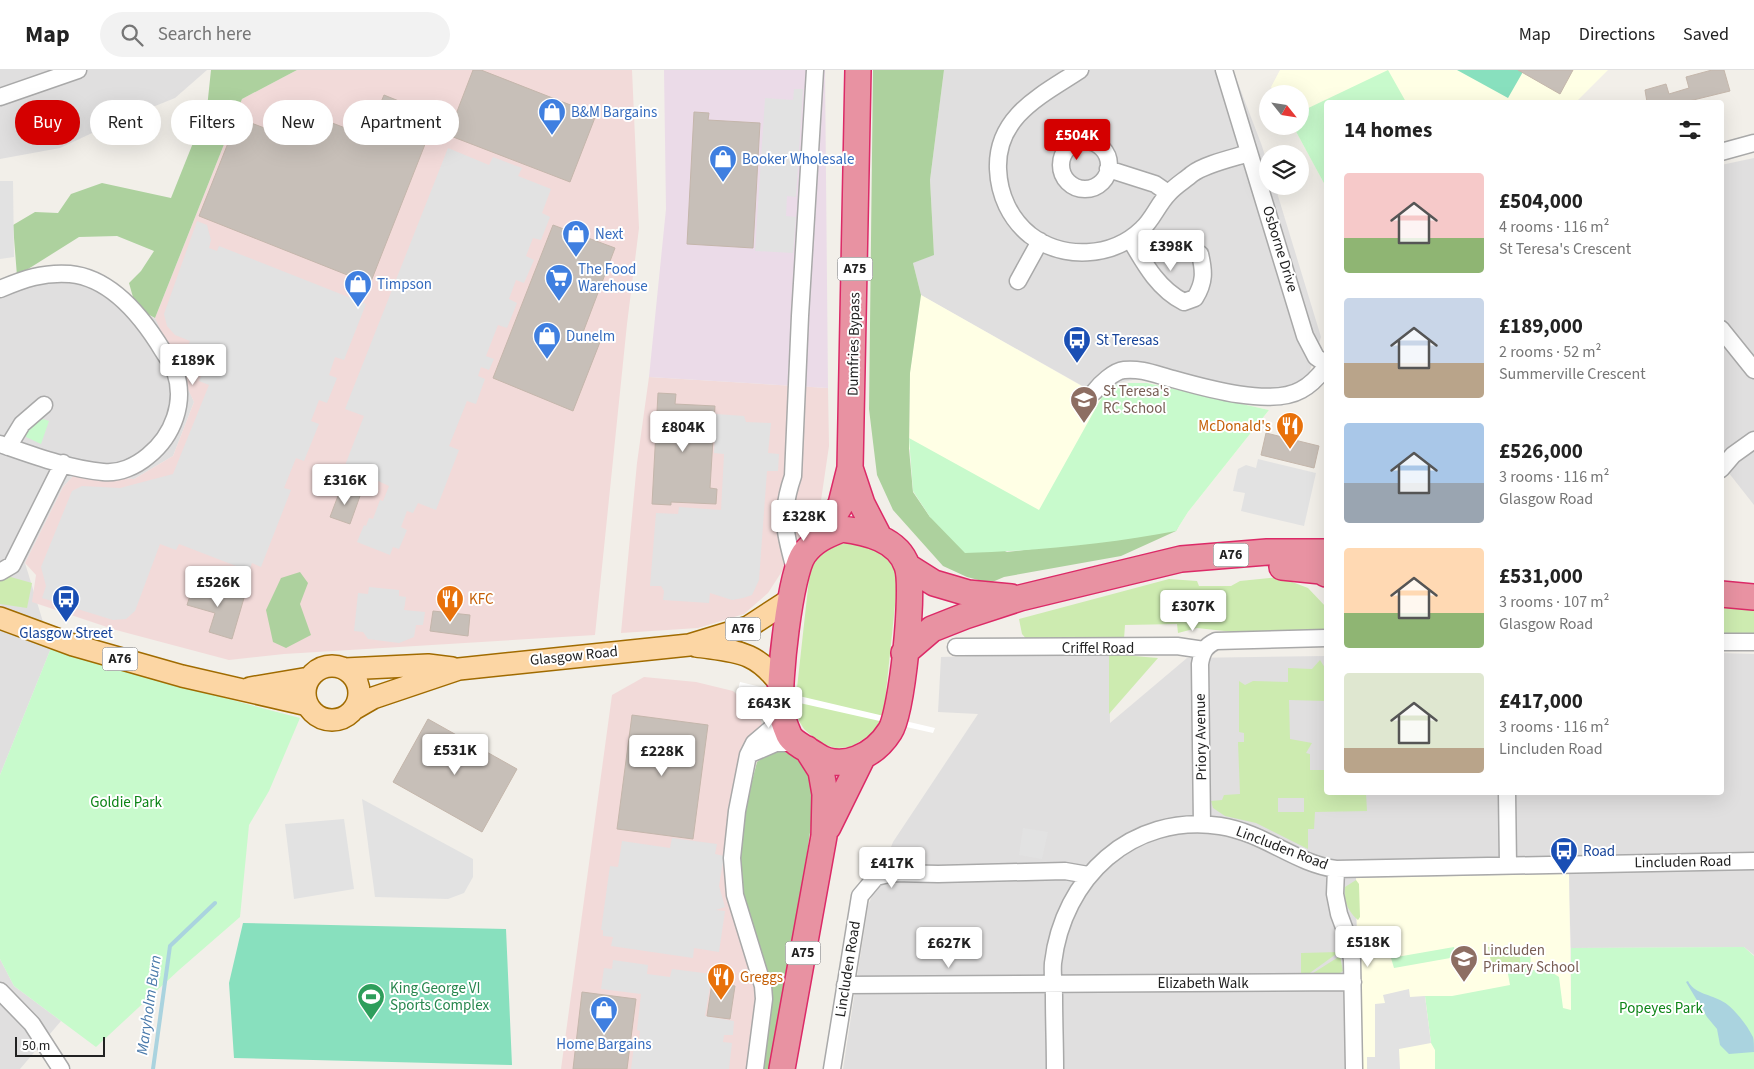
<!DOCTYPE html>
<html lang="en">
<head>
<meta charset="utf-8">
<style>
  body { margin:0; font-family:"Source Sans 3",sans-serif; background:#f2f2f2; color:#222; height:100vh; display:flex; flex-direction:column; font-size:19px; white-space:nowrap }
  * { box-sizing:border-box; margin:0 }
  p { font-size:16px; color:#767676 }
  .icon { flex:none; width:28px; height:28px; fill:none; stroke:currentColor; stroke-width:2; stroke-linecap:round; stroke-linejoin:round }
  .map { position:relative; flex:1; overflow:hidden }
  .sheet { position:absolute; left:1324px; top:30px; width:400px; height:695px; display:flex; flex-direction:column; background:#fff; border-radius:5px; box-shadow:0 5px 20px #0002 }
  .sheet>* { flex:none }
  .guide { position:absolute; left:15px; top:30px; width:475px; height:45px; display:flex; gap:10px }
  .needle { width:32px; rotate:120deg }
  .fabs { position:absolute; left:1259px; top:15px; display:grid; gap:10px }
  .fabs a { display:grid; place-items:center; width:50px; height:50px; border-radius:50%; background:#fff; box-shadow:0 5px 20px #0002; font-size:25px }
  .scale { position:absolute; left:15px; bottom:12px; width:90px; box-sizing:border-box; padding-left:5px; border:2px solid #222; border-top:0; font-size:14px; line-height:18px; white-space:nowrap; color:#222; -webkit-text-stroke:4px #fff; paint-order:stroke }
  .price { position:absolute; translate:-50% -42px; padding:0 11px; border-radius:5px; background:#fff; color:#222; font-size:16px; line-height:32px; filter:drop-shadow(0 1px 2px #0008) }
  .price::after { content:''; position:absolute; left:50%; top:30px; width:15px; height:11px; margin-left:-8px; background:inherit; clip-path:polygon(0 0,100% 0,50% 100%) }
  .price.selected { background:#d40000; color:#fff }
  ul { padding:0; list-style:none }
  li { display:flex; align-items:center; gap:15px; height:125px; padding:0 20px }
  li span { display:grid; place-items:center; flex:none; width:140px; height:100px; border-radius:5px; color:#555 }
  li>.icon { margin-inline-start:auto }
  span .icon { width:60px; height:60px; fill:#fffc; stroke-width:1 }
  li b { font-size:21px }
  h2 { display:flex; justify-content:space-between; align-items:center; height:60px; padding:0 20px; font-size:21px }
  .tag { padding:0 18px; border-radius:22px; background:#fff; box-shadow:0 5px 20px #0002; font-size:18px; line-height:45px }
  .tag.selected { background:#d40000; color:#fff }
  header { display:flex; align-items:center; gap:30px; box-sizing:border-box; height:70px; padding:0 25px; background:#fff; border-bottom:1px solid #e0e0e0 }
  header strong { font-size:24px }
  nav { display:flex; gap:28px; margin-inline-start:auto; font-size:18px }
  .search { width:350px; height:45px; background:#f2f2f2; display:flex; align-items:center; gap:12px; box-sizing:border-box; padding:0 18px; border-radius:28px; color:#767676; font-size:19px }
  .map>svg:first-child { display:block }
  .residential { fill:#e0dfdf }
  .commercial { fill:#f2dad9 }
  .industrial { fill:#ebdbe8 }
  .education { fill:#ffffe5 }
  .grass { fill:#cdebb0; fill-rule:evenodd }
  .forest { fill:#add19e }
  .park { fill:#c8facc }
  .pitch { fill:#88e0be }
  .parking { fill:#e2e2e2 }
  .water { fill:#aad3df }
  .pier { fill:#fff }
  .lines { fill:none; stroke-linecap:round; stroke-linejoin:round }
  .stream { stroke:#aad3df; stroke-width:4 }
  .building { fill:#c7bfb8; stroke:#c4b6ab }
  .minor-casing { stroke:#a9a9a9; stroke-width:19 }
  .major-casing { stroke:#a06b00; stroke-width:24 }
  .highway-casing { stroke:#dc2a67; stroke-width:28 }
  .minor { stroke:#fff; stroke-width:16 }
  .major { stroke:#fcd6a4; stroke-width:21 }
  .highway { stroke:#e892a2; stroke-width:25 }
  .labels { text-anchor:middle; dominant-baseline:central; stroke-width:4; stroke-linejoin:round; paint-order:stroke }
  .shield { fill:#fff; stroke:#646464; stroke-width:1 }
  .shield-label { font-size:14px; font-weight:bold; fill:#222 }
  .shop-label { font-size:15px; fill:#366cbe; stroke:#fff; text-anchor:start }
  .street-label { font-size:15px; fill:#222; stroke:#fff }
  .transit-label { font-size:15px; fill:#164399; stroke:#fff; text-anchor:start }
  .education-label { font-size:15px; fill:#785e54; stroke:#fff; text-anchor:start }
  .food-label { font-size:15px; fill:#c56008; stroke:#fff; text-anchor:start }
  .park-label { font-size:15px; fill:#0c8416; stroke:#fff }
  .leisure-label { font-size:15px; fill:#27864d; stroke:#fff; text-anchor:start }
  .water-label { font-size:16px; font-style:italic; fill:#4a7aab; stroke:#fff }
</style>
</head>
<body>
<header>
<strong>Map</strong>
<div class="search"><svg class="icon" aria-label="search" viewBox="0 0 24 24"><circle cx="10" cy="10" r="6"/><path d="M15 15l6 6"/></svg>Search here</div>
<nav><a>Map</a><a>Directions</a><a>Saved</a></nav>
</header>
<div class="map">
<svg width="1754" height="999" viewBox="0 0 1754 999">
  <rect width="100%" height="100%" fill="#f2efe9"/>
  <path class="residential" d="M0,0H207L175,28L118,51L60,78L0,89Z
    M944,0H1233L1262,76L1267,93L1268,116H1275L1321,267L1307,309L1282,336L1142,308L1119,313L1102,327L921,225L913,193L934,184L930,110Z
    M1754,88V435L1721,393V95Z
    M71,204L160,251L194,332L173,386L134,409L75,404L63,417L25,493L51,578L0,705V227L31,211Z
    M1109,582L1110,653L1187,588L1326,586V722H1721V583L1754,584V885L1744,877L1571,878L1568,804L1356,808L1359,999H843L868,836L893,772L978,644L938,642L941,587Z
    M0,889L14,916L61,951L20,999H0Z"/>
  <path class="commercial" d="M297,0H632L639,158L627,254L595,565L284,584L229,590L116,560L32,532L36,505L25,493L63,417L75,404L134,409L173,386L194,332L155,248L242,29Z
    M649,307L828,318L829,376L819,444L768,523L744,544L698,558L621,563L637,393Z
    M644,607L696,612L733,621L759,646L773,681L757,692L750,713L741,819L773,924L762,999H561L612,625Z"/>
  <path class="industrial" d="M664,0H825L828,318L649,307L666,139Z"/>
  <path class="education" d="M1280,0H1608L1576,32H1326V117L1293,56H1300V24H1275L1271,17Z
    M921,225L1101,327L1119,313H1147L1269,340L1188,442L1176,461L1055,476L909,379L910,302Z
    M1569,804L1571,940L1568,999H1359L1356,808Z"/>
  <path class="grass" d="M849,472C873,478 898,485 897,516L884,641L879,654L873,663L851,677L836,678L821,674L804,659L799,651L795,636L810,500C818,484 832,476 849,472Z
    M0,504L32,513L27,538L0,534Z
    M1279,507L1308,518L1326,537V560L1234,562L1197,558L1178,563L1177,554L1125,555L1124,569L1029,572L1022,564L1019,549L1169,509L1197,511L1199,516H1231L1240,511Z
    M1721,536L1754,539V567H1721Z
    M1109,584L1158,588L1109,644Z
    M1320,590L1325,598L1326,631L1289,630L1290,669L1312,673L1306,683L1310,684V700H1326V722L1366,723L1367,741L1315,742L1314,759H1308V779L1256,753L1225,746L1213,738L1211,731L1222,730L1224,725L1240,724L1238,672H1244V663L1239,662V611L1245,615L1253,611L1288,612V598L1312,599ZM1278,728H1304V742H1278Z
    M1356,810L1359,814L1360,847L1358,850C1348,841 1343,831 1345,817Z
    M1488,877H1520V892H1491Z
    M1339,882L1307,905H1301V883Z
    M1340,886L1343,901L1340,903L1310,905Z"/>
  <path class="forest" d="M211,0H297L242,29L155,248L136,238L129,213L141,201L154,181L117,166L79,167L17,206L13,155L35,142L58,143L71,124L102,113L171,128L207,38Z
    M873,0H944L930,110L934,185L913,193L921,225L910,303L909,379L913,422L930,447L1007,482L1055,476L1180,453L1176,461L1121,486L1004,507L990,513L967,507L943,496L893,440L877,405L869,339Z
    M300,502L308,513L300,534L311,565L286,578L273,572L266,540L281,508Z
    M787,680C811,695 811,700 815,728L791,893L771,999H762L773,924L741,819L739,791L745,738L757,692L773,681Z"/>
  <path class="park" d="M1388,0L1406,32H1326V117L1293,56H1300V42Z
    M1119,313H1147L1269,340L1188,442L1176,461C1107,474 1035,481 965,483L930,447L913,421L909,368L1039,440L1102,327Z
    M43,349L49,351L41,374L26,367C27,357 33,353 43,349Z
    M51,578C134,601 216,627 300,648L269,721L249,755L240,847L179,900L96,977L14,916L0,889V705Z
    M1454,877L1456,887L1394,898L1391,888Z
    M1520,877H1530L1531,900H1548L1559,907L1563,938L1571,940V878L1744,877L1754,886V999H1435V980L1431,973L1425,926H1452L1510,915L1506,893L1520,892Z"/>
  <path class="pitch" d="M1457,0H1524L1508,28Z
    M243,853L506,859L512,995L234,988L229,913Z"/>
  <path class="parking" d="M794,19H803L796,127L787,126L786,146L796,147L793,183L755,181L765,28L793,30Z
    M448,78L489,95L493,87L522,98L518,106L551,119L542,143L550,147L541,170L533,168L526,186L534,190L524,213L516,210L509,229L517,233L507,258L498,255L486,286L494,289L489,300L481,297L478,306L485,309L476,334L467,331L449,376L459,380L436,440L418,433L413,443L407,441L401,457L407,460L399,479L393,477L390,485L357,472L364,455L366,456L369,448L373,449L380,430L383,431L389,416L376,410L371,420L355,414L359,404L344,398L364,346L345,339Z
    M0,111H13L14,187L0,189Z
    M197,151L207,155L211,170L209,178L217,181L219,176L366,234L344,290L335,287L329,305L337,308L327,333L319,330L311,351L319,354L304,391L296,388L284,418L291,420L261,497L252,493L249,501L179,474L176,480L160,474L135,541L126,549L113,550L42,528L46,516L41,497L72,421L82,416L120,418L173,404L209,315L199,311L208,290L186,281L190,271L175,265L167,256L164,244Z
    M716,344L744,346L746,352L771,353L768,383L779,384L778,401H767L759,510L752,525L743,528L732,530L710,523L709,533L663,530L664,521L661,516H650L656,443L678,444L679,437L721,440L724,384L714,383Z
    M1258,389L1316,403L1304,456L1241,441L1245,423L1233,421L1238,399L1246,395L1256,398Z
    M369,517L399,520V526L406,527L404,540L425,542L423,555H416L414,567L399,573L368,569L363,562L354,561L358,523L368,524Z
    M362,729L473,789V807L464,823L448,829L375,827Z
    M344,749L354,819L294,829L285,754Z
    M1023,758L1048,762L1042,789L1019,785Z
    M672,768L717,774L715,784L724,786L719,816L725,837L716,840L725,841L719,882L694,878L693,888L611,876L613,867L603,866V860H601L610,796L618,797L622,771L670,778Z
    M613,890L648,895L647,904L670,907L672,899L712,904L705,946L734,951L733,965H724L723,972L732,973L729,999H631L634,976H638L640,961L637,960L641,924L601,919L604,898L612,899Z
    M1409,919L1410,927L1425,926L1431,973L1399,979L1400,999H1367V987H1375V934L1385,933L1383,925Z"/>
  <path class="water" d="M1688,911C1694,923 1708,924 1720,930C1733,936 1747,955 1753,967C1754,970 1754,977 1754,982L1729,984L1720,975L1717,959L1707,947L1686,912Z"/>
  <path class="pier" d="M740,612L935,658L933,663L738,619Z"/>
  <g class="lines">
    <path class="stream" d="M153,999L170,876L215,833"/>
  </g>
  <path class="building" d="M473,0H481L596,45L570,112L448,65Z
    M1518,0H1573L1560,24Z
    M1712,0H1724L1730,21L1685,32H1647L1645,20L1666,14L1669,24L1689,18L1686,7Z
    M384,25L431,44L426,57L431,59L370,214L199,146L238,48L267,59L278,32L384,73L396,44L379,37Z
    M694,42L709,43L708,50L760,53L753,178L687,174Z
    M553,155L615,178L582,265L600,272L573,341L493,308Z
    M658,323L676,324L675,334L715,336L710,418L717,419L716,434L671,432V435L652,434Z
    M1266,363L1319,376L1314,398L1261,385Z
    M341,418L360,426L350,454L330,447Z
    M194,513L244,528L232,569L209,562L215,543L187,535Z
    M433,541L470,545L468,566L430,561Z
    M632,645L708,655L693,769L617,759Z
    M428,649L517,699L482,762L393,712Z
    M712,913L735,916L730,949L707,946Z
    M582,922L636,929L627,999H573Z"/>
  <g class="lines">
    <defs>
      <path id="minor" d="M1080,0C1042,25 996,46 998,99C999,125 1010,149 1030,165C1063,190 1112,188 1142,159C1153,149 1158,134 1169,123C1175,116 1185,110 1192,104C1205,94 1233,88 1249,83
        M1224,0L1305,266L1316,287L1326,294
        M0,27L78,0
        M1061 95a24 24 0 1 1 48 0a24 24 0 1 1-48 0Z
        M1721,82L1754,73
        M1108,99L1155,114L1168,123
        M1130,169C1144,193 1158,219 1184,232L1195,228C1205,212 1204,201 1200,184
        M1018,211L1040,171
        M0,219C24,209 43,202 70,204C112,208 143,248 163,281C167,288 173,294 175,301C186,332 173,366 148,386C136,396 119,404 103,402C69,399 32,385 0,374
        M1721,259L1754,300
        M1094,322C1100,314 1114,301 1124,300C1141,298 1157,305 1173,309C1205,318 1271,337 1301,320C1311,315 1319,306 1326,297
        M8,377L22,354L44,335
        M1721,399L1733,385L1754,370
        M0,502L12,495L63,393
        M796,503C785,463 779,447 793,406L800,246L815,0
        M1721,572H1754
        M956,577L1177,576L1204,580
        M748,685L776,673H799
        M1507,722L1508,795
        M1202,754L1200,594C1202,582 1205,576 1216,571L1326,568
        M1336,799L1335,824L1339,844L1349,871L1352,890L1354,999
        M845,915L1353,912
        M0,921L32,954L61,999
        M755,999L764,929L763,916L735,825L732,788L737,741L748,685L754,673L773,657L781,642
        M832,999L860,826L876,807L893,803L938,804L1065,801L1088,805
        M1055,999C1055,975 1054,951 1054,927C1054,916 1052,904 1053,893C1063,808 1131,743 1220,756C1265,763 1294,793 1336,799L1754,791"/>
      <path id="major" d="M0,548L73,575L182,606L308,635
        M696,576C737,582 755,580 781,615
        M305 623a27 27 0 1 1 54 0a27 27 0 1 1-54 0Z
        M345,599L428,595L452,598
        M250,618L309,608
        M354,639L373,628L459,599L689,575L748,557L791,529"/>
      <path id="highway" d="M850,398L862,434L879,467
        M842,459C866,462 898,469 907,496C915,517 902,643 890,661C875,685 842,703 816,685C809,680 793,673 789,665C786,658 782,648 781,640C778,614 790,503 804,484C814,470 827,465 842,459Z
        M820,468L841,434L850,398L858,0
        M907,496L934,513L968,523L1011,527
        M1282,497L1321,501L1326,504
        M1721,524L1754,527
        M904,583L932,559L965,546L1020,528L1181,489L1267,482H1326
        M828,757L862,688
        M782,999L824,766L825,724L821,701L807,679"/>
    </defs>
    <use href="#minor" class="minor-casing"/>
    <use href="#major" class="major-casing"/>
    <use href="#highway" class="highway-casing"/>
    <use href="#minor" class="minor"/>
    <use href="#major" class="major"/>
    <use href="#highway" class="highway"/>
  </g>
  <defs>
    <symbol id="shop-pin" viewBox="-11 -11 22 30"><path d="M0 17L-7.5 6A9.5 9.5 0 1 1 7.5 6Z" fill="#3f7fe0" stroke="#fff"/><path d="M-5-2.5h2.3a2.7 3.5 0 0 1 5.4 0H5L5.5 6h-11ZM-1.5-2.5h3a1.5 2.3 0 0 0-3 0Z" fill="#fff"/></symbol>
    <symbol id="supermarket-pin" viewBox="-11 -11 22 30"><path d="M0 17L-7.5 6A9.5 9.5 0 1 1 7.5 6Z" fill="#3f7fe0" stroke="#fff"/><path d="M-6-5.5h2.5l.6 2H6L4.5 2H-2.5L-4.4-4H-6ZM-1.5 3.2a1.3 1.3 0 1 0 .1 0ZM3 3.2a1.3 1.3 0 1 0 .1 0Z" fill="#fff"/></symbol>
    <symbol id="bus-pin" viewBox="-11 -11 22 30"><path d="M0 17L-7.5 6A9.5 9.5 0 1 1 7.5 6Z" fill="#1a4fb4" stroke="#fff"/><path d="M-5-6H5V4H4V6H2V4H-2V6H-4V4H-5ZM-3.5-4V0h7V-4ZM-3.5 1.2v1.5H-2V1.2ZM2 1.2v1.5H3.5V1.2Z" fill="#fff"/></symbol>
    <symbol id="school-pin" viewBox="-11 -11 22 30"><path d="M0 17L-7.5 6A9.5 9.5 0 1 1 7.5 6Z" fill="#8d6e63" stroke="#fff"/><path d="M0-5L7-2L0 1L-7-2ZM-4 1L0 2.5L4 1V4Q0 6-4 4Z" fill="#fff"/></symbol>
    <symbol id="restaurant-pin" viewBox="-11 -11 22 30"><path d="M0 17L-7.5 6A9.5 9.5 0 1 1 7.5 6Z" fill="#e8710a" stroke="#fff"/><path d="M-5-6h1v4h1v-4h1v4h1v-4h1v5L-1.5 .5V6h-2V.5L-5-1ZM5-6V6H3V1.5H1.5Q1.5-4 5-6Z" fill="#fff"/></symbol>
    <symbol id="stadium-pin" viewBox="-11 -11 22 30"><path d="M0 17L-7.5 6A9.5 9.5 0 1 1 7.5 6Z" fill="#2e9e5b" stroke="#fff"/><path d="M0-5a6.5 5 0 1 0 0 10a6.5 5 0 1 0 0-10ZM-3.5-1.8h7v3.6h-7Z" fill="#fff"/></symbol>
  </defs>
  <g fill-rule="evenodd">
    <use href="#shop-pin" x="536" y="26" width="32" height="43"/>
    <use href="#shop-pin" x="707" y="73" width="32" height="43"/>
    <use href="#shop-pin" x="560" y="148" width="32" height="43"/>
    <use href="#supermarket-pin" x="543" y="192" width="32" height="43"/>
    <use href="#shop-pin" x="342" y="198" width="32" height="43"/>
    <use href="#shop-pin" x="531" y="250" width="32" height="43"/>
    <use href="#bus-pin" x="1061" y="254" width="32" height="43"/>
    <use href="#school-pin" x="1068" y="314" width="32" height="43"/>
    <use href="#restaurant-pin" x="1274" y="340" width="32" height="43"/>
    <use href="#bus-pin" x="50" y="513" width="32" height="43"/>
    <use href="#restaurant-pin" x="434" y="513" width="32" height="43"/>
    <use href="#bus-pin" x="1548" y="765" width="32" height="43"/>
    <use href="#school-pin" x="1448" y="873" width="32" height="43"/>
    <use href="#restaurant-pin" x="705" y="891" width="32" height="43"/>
    <use href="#stadium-pin" x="355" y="911" width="32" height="43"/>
    <use href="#shop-pin" x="588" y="924" width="32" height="43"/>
  </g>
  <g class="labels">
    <g class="shield">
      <rect x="837.5" y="187.5" width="35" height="23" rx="4"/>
      <rect x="1213.5" y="473.5" width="35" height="23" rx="4"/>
      <rect x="725.5" y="547.5" width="35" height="23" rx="4"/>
      <rect x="102.5" y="577.5" width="35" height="23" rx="4"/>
      <rect x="785.5" y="871.5" width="35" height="23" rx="4"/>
    </g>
    <g class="shield-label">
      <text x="855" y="199">A75</text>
      <text x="1231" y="485">A76</text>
      <text x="743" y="559">A76</text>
      <text x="120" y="589">A76</text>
      <text x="803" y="883">A75</text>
    </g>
    <g class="shop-label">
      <text x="571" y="42">B&amp;M Bargains</text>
      <text x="742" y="89">Booker Wholesale</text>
      <text x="595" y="164">Next</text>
      <text x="578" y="199">The Food<tspan x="578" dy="17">Warehouse</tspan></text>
      <text x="377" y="214">Timpson</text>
      <text x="566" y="266">Dunelm</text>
      <text x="604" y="974" text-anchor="middle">Home Bargains</text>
    </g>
    <g class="street-label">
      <text transform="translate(1280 179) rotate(73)">Osborne Drive</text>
      <text transform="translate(854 274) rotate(-89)">Dumfries Bypass</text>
      <text x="1098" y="578">Criffel Road</text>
      <text transform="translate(574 586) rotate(-6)">Glasgow Road</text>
      <text transform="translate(1201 667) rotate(-91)">Priory Avenue</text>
      <text transform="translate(1282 778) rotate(21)">Lincluden Road</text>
      <text transform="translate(1683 792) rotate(-1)">Lincluden Road</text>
      <text transform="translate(848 899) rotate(-81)">Lincluden Road</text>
      <text x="1203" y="913">Elizabeth Walk</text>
    </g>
    <g class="transit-label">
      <text x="1096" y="270">St Teresas</text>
      <text x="66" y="563" text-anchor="middle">Glasgow Street</text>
      <text x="1583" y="781">Road</text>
    </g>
    <g class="education-label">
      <text x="1103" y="321">St Teresa's<tspan x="1103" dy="17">RC School</tspan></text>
      <text x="1483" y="880">Lincluden<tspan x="1483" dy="17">Primary School</tspan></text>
    </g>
    <g class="food-label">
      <text x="1271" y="356" text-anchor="end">McDonald's</text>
      <text x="469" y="529">KFC</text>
      <text x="740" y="907">Greggs</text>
    </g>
    <g class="park-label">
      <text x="126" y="732">Goldie Park</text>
      <text x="1661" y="938">Popeyes Park</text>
    </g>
    <g class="leisure-label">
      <text x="390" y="918">King George VI<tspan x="390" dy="17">Sports Complex</tspan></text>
    </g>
    <g class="water-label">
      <text transform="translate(149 935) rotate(-82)">Maryholm Burn</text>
    </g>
  </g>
</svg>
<div class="fabs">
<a><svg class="needle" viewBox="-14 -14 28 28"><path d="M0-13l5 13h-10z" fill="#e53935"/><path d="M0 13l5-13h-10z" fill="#767676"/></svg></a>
<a><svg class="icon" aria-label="layers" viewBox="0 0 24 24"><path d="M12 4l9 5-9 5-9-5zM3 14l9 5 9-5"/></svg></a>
</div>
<div class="scale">50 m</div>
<b class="price selected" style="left:1077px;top:91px">£504K</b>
<b class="price" style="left:1171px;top:202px">£398K</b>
<b class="price" style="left:193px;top:316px">£189K</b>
<b class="price" style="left:683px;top:383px">£804K</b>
<b class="price" style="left:345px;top:436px">£316K</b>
<b class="price" style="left:804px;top:472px">£328K</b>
<b class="price" style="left:218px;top:538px">£526K</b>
<b class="price" style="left:1193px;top:562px">£307K</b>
<b class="price" style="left:769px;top:659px">£643K</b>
<b class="price" style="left:455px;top:706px">£531K</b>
<b class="price" style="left:662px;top:707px">£228K</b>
<b class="price" style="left:892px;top:819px">£417K</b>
<b class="price" style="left:1368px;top:898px">£518K</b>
<b class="price" style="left:949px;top:899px">£627K</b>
<div class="guide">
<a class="tag selected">Buy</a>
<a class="tag">Rent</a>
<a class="tag">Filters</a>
<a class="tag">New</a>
<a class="tag">Apartment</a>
</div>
<section class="sheet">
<h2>14 homes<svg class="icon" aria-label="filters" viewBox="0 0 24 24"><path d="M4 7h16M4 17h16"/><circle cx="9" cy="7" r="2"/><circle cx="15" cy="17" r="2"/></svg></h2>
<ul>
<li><span style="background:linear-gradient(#f6c9c9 65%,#8fb573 0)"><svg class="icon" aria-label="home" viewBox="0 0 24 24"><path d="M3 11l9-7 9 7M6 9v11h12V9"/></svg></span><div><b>£504,000</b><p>4 rooms · 116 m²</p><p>St Teresa's Crescent</p></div></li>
<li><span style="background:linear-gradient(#c9d6e8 65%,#b9a48a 0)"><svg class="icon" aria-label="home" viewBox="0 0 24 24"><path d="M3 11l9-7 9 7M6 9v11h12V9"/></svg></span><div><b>£189,000</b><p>2 rooms · 52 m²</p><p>Summerville Crescent</p></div></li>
<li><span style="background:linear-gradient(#a9c7e8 60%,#9aa5b1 0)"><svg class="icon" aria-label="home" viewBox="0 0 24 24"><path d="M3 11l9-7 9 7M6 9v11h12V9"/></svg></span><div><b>£526,000</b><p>3 rooms · 116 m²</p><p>Glasgow Road</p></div></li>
<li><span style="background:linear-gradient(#ffd9b3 65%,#8fb573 0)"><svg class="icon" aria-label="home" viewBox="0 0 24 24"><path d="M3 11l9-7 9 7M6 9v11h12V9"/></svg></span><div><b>£531,000</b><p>3 rooms · 107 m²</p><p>Glasgow Road</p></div></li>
<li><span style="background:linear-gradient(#dfe7d0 75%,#b9a48a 0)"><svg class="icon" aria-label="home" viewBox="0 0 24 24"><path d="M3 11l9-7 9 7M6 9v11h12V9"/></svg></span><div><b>£417,000</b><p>3 rooms · 116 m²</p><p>Lincluden Road</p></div></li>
</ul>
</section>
</div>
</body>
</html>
